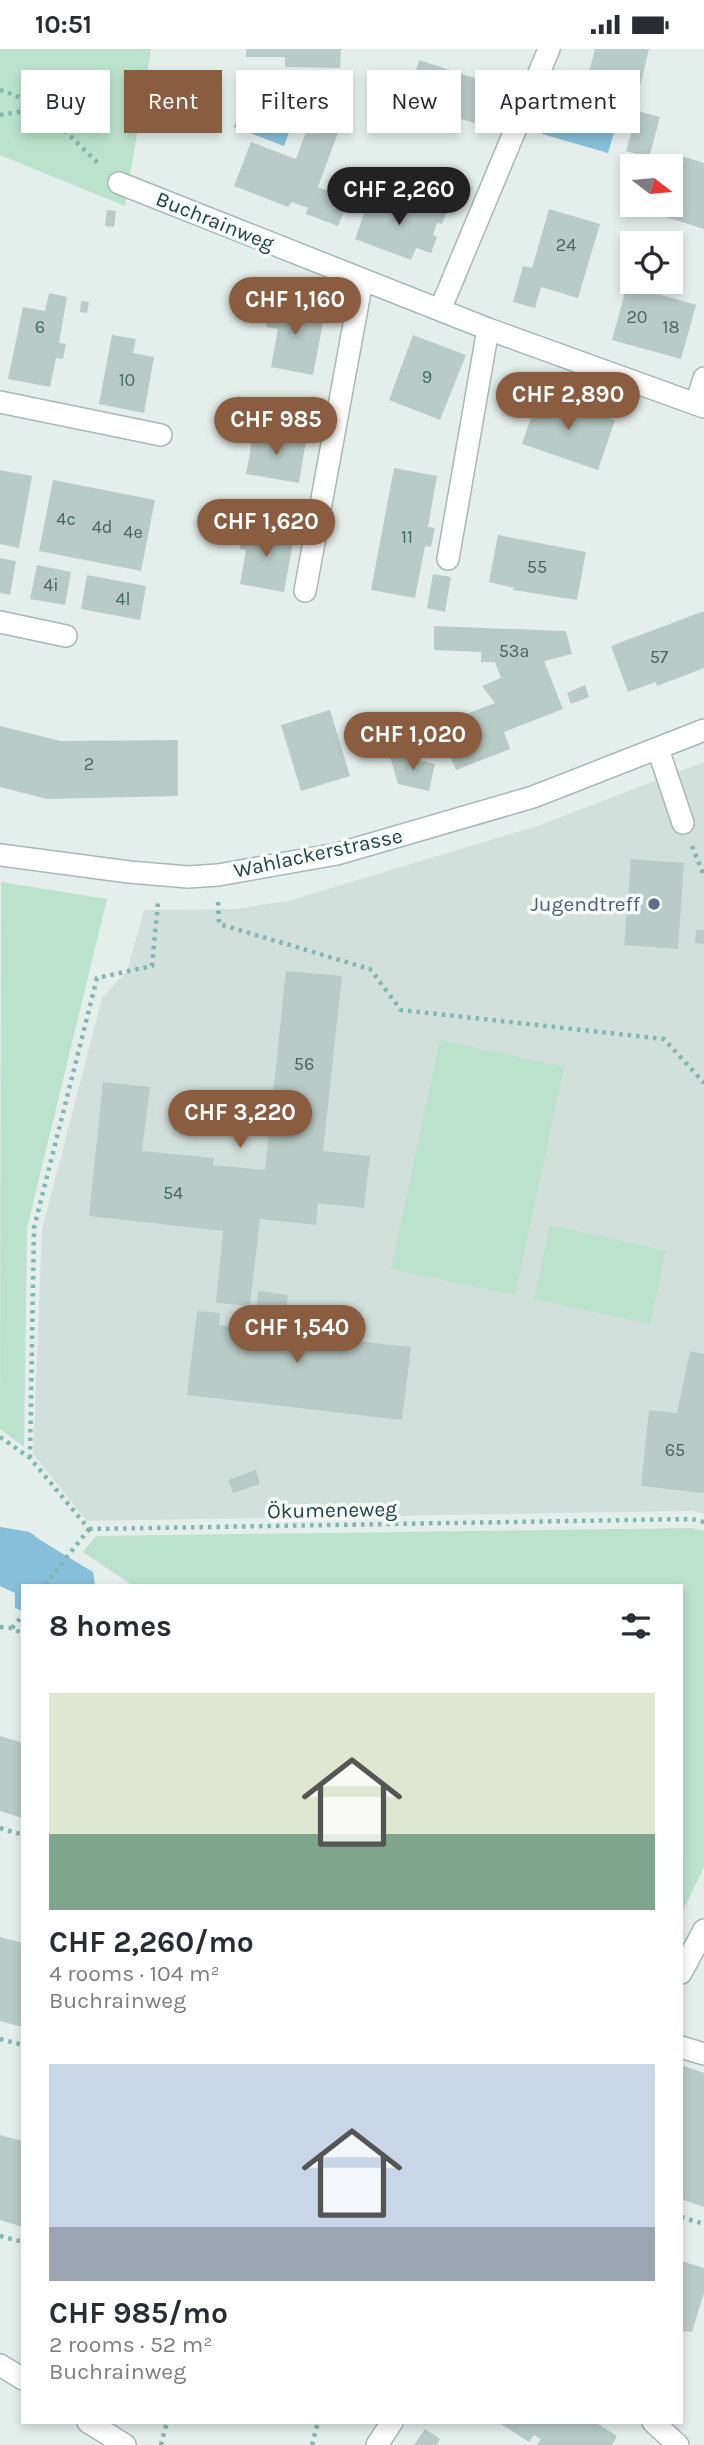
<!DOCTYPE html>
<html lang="en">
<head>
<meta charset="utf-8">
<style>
  body { margin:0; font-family:Karla,sans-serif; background:#f7f7f7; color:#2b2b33; height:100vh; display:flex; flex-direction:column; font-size:26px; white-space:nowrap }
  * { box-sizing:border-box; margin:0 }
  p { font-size:23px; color:#7c7c81 }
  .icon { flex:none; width:38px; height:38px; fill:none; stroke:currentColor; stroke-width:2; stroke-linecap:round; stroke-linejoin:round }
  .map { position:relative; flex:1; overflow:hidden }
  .side { position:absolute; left:21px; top:1535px; width:662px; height:840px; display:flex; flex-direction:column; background:#fff; border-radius:0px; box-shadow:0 4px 10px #0003 }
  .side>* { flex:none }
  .guide { position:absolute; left:21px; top:21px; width:663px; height:63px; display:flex; gap:14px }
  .needle { width:46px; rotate:106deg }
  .controls { position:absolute; left:620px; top:105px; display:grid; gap:14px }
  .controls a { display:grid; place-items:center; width:63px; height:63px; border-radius:0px; background:#fff; box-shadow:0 4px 10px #0003; font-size:35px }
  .price { position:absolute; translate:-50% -60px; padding:0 16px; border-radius:24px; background:#8a5d41; color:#fff; font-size:23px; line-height:46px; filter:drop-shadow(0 2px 4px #0008) }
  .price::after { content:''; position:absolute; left:50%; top:42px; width:21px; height:16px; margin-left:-10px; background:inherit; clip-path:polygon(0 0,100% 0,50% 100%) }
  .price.on { background:#222; color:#fff }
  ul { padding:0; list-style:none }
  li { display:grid; align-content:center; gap:14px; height:371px; padding:0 28px }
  li span { display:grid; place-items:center; height:217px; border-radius:0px; color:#555 }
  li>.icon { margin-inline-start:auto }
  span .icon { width:126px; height:126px; fill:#fffc; stroke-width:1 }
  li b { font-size:30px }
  h2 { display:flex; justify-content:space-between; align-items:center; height:84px; padding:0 28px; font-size:30px }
  .tag { padding:0 24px; border-radius:0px; background:#fff; box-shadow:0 4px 10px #0003; font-size:24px; line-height:63px }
  .tag.on { background:#8a5d41; color:#fff }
  .status { display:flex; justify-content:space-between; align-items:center; height:49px; padding:0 35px; background:#fff; direction:ltr }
  .status svg { height:19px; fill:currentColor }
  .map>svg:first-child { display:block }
  .built { fill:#d2e0dc }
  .green { fill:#bbe2cc }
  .water { fill:#87bfda }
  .building { fill:#b9cbc6 }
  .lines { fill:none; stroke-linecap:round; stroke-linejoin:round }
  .minor-casing { stroke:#a6b8b5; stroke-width:24 }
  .path { stroke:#81b6af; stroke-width:4.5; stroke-dasharray:3.5 5; stroke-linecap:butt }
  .minor { stroke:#fff; stroke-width:21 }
  .service-dot { fill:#5c6f8a; stroke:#f6fbf9; stroke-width:2.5 }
  .labels { text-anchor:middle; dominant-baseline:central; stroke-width:7; stroke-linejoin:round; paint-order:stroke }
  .number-label { font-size:18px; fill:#476662 }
  .street-label { font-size:21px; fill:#214440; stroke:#f6fbf9 }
  .service-label { font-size:21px; fill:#4e5e75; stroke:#f6fbf9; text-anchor:end }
</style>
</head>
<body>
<div class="status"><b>10:51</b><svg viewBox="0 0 49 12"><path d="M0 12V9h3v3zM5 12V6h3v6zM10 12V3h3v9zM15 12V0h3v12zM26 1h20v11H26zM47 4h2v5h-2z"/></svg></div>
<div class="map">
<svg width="704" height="2396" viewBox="0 0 704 2396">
  <rect width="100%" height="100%" fill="#e4efec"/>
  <path class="built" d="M704,713V1465L693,1462L87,1472L33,1405L42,1180L102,949L127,922L144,861L234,860L288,852L540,776Z"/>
  <path class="green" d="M0,0H151L125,157L0,106Z
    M1,833L107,850L27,1179L24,1398L0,1380Z
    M440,991L564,1018L515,1246L391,1220Z
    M550,1176L666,1202L650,1275L534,1250Z
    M691,1479L704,1482V1818L681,1866V1536H132L83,1503L96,1487Z"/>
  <path class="water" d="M243,54L293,73L284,97L234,78Z
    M554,58L618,70L608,104L542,85Z
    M0,1478L30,1483C33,1488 82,1516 93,1523L95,1536H23V1562L15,1559V1544L0,1537Z"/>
  <path class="building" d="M246,0H341L340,19L285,18V8H246Z
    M595,0H649L639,41L588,27Z
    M419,11L496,36L483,77L442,64L439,73L403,62Z
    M638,62L660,68L649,109L626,102Z
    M311,69L339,81L318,138L349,150L338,177L306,165L308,159L292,153L288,158L234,137L251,93L296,110Z
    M678,106L704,114V180L659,166L662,156H670V130Z
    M371,145L420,163L424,153L447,162L442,175L437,174L433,186L437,188L431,204L416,199L411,211L355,190Z
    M549,160L600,175L578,249L541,238L535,259L513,253L523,217L532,219Z
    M107,161L116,162L114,178L105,177Z
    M627,236L696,256L681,310L612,291Z
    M49,244L67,248L59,294L66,295L63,310L56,309L50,338L8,330L23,258L45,262Z
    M81,252L89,253L87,264L80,263Z
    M270,253L325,263L313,326L271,318L278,280L266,278Z
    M112,286L136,290L133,304L154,308L144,364L99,355Z
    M413,286L466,306L440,371L389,351Z
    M539,345L615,371L598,421L522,395Z
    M254,381L306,391L299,434L246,425Z
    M394,419L437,427L428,478L435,479L431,498L425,497L415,549L371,541Z
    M0,421L32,427L19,499L0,495Z
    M53,431L155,451L141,522L39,502Z
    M243,479L294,488L284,543L240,535L246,501L240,500Z
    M498,486L586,503L577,551L513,541L514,539L489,533Z
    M0,509L16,512L10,546L0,544Z
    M37,516L71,523L65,556L30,550Z
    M433,525L451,528L445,563L427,559Z
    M87,526L146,537L140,571L81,560Z
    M704,562V619L657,637L656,633L628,643L611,597Z
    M434,577L566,582L572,605L544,612L563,660L504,683L510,700L456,721L438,676L495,654L482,637L501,629L495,613H481V603L434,601Z
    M585,636L589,648L571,655L567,644Z
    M330,661L350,727L301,742L281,676Z
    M0,677L61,692L178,691V747L47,750L0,738Z
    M389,704L435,715L429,742L398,735Z
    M631,810L684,814L678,900L624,896Z
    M696,881H704V895L695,894Z
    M286,922L342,927L323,1102L370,1107L364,1159L318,1154L316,1176L260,1170L250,1257L216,1254L223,1182L89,1167L103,1033L150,1038L142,1102L214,1109L213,1116L265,1121Z
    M258,1242L288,1246L285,1272L348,1280L347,1291L411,1298L402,1371L187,1346L197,1262L220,1264L219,1276L260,1281L261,1274L255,1273Z
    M690,1302L704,1305V1444L641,1437L649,1361L677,1364Z
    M256,1421L260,1435L233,1444L228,1431Z
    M0,1687L23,1694V1769L0,1762Z
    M0,1888L23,1894V1978L0,1972Z
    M681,2016L704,2024V2158L681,2150Z
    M0,2086L23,2092V2178L0,2171Z
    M681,2212L704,2219V2244L692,2283L684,2282L681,2289Z
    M498,2373H595L617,2387L612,2396H537L541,2390L534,2386L529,2393Z
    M425,2380L440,2390L437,2396H414Z"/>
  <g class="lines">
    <defs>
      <path id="minor" d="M119,134L488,280L704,358
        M440,261L549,0
        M0,353L161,386
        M696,355L704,329
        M448,510L488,280
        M305,542L362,232
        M0,573L66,587
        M658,700L683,774
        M0,806L129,823L188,828L218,826L337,805L533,748L704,681
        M681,1924L704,1881
        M681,1998L704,2005
        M0,2316L23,2330
        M88,2373L125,2396
        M653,2373L678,2396
        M377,2396L392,2373"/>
    </defs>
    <use href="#minor" class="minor-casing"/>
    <path class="path" d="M0,41C40,52 70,88 99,115
      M0,66L38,60
      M692,797L704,827
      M218,853L219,875L370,920L401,961L664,990L704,1034
      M0,1388L30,1409L89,1480
      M30,1409L34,1179L97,929L152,917L158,853
      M89,1480L692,1470L704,1473
      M45,1536L89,1480
      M0,1578L12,1579L23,1585
      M12,1579L23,1566
      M0,1779L23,1786
      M0,1990L23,1996
      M681,2168L704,2175
      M0,2187L23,2193
      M161,2396L167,2373
      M312,2396L318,2373"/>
    <use href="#minor" class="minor"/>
  </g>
  <circle class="service-dot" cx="654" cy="855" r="7"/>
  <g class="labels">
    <g class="number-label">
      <text x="566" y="196">24</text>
      <text x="637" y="268">20</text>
      <text x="40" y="278">6</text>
      <text x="671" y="278">18</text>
      <text x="427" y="328">9</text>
      <text x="127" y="331">10</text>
      <text x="66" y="470">4c</text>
      <text x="102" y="478">4d</text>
      <text x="133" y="483">4e</text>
      <text x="407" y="488">11</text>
      <text x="537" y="518">55</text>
      <text x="51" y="536">4i</text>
      <text x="123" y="550">4l</text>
      <text x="514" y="602">53a</text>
      <text x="659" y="608">57</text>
      <text x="89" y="715">2</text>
      <text x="304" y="1015">56</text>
      <text x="173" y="1144">54</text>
      <text x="675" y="1401">65</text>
    </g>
    <g class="street-label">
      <text transform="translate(215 172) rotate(22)">Buchrainweg</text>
      <text transform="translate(318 804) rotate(-12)">Wahlackerstrasse</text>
      <text transform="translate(332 1461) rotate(-1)">Ökumeneweg</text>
    </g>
    <g class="service-label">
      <text x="640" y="855">Jugendtreff</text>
    </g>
  </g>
</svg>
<div class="controls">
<a><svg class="needle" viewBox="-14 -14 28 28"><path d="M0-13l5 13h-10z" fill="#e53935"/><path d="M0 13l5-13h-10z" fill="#7c7c81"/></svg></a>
<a><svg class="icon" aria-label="locate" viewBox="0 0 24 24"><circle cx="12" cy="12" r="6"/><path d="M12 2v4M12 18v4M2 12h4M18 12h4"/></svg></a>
</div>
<b class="price on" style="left:399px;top:178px">CHF 2,260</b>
<b class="price" style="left:295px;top:288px">CHF 1,160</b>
<b class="price" style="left:568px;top:383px">CHF 2,890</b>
<b class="price" style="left:276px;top:408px">CHF 985</b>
<b class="price" style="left:266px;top:510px">CHF 1,620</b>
<b class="price" style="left:413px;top:723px">CHF 1,020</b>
<b class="price" style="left:240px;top:1101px">CHF 3,220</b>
<b class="price" style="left:297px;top:1316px">CHF 1,540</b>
<div class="guide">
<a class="tag">Buy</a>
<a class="tag on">Rent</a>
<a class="tag">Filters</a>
<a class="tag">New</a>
<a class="tag">Apartment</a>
</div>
<section class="side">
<h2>8 homes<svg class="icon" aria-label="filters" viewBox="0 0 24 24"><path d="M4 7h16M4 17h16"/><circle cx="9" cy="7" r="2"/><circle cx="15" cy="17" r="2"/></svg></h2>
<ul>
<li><span style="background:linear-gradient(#dfe7d0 65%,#7fa58c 0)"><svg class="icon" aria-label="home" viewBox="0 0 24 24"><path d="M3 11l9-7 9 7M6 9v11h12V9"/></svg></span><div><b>CHF 2,260/mo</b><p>4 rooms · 104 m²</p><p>Buchrainweg</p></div></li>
<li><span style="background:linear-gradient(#c9d6e8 75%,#9aa5b1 0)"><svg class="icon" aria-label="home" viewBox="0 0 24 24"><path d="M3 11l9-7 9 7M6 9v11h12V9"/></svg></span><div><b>CHF 985/mo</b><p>2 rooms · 52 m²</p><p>Buchrainweg</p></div></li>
</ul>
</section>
</div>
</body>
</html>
